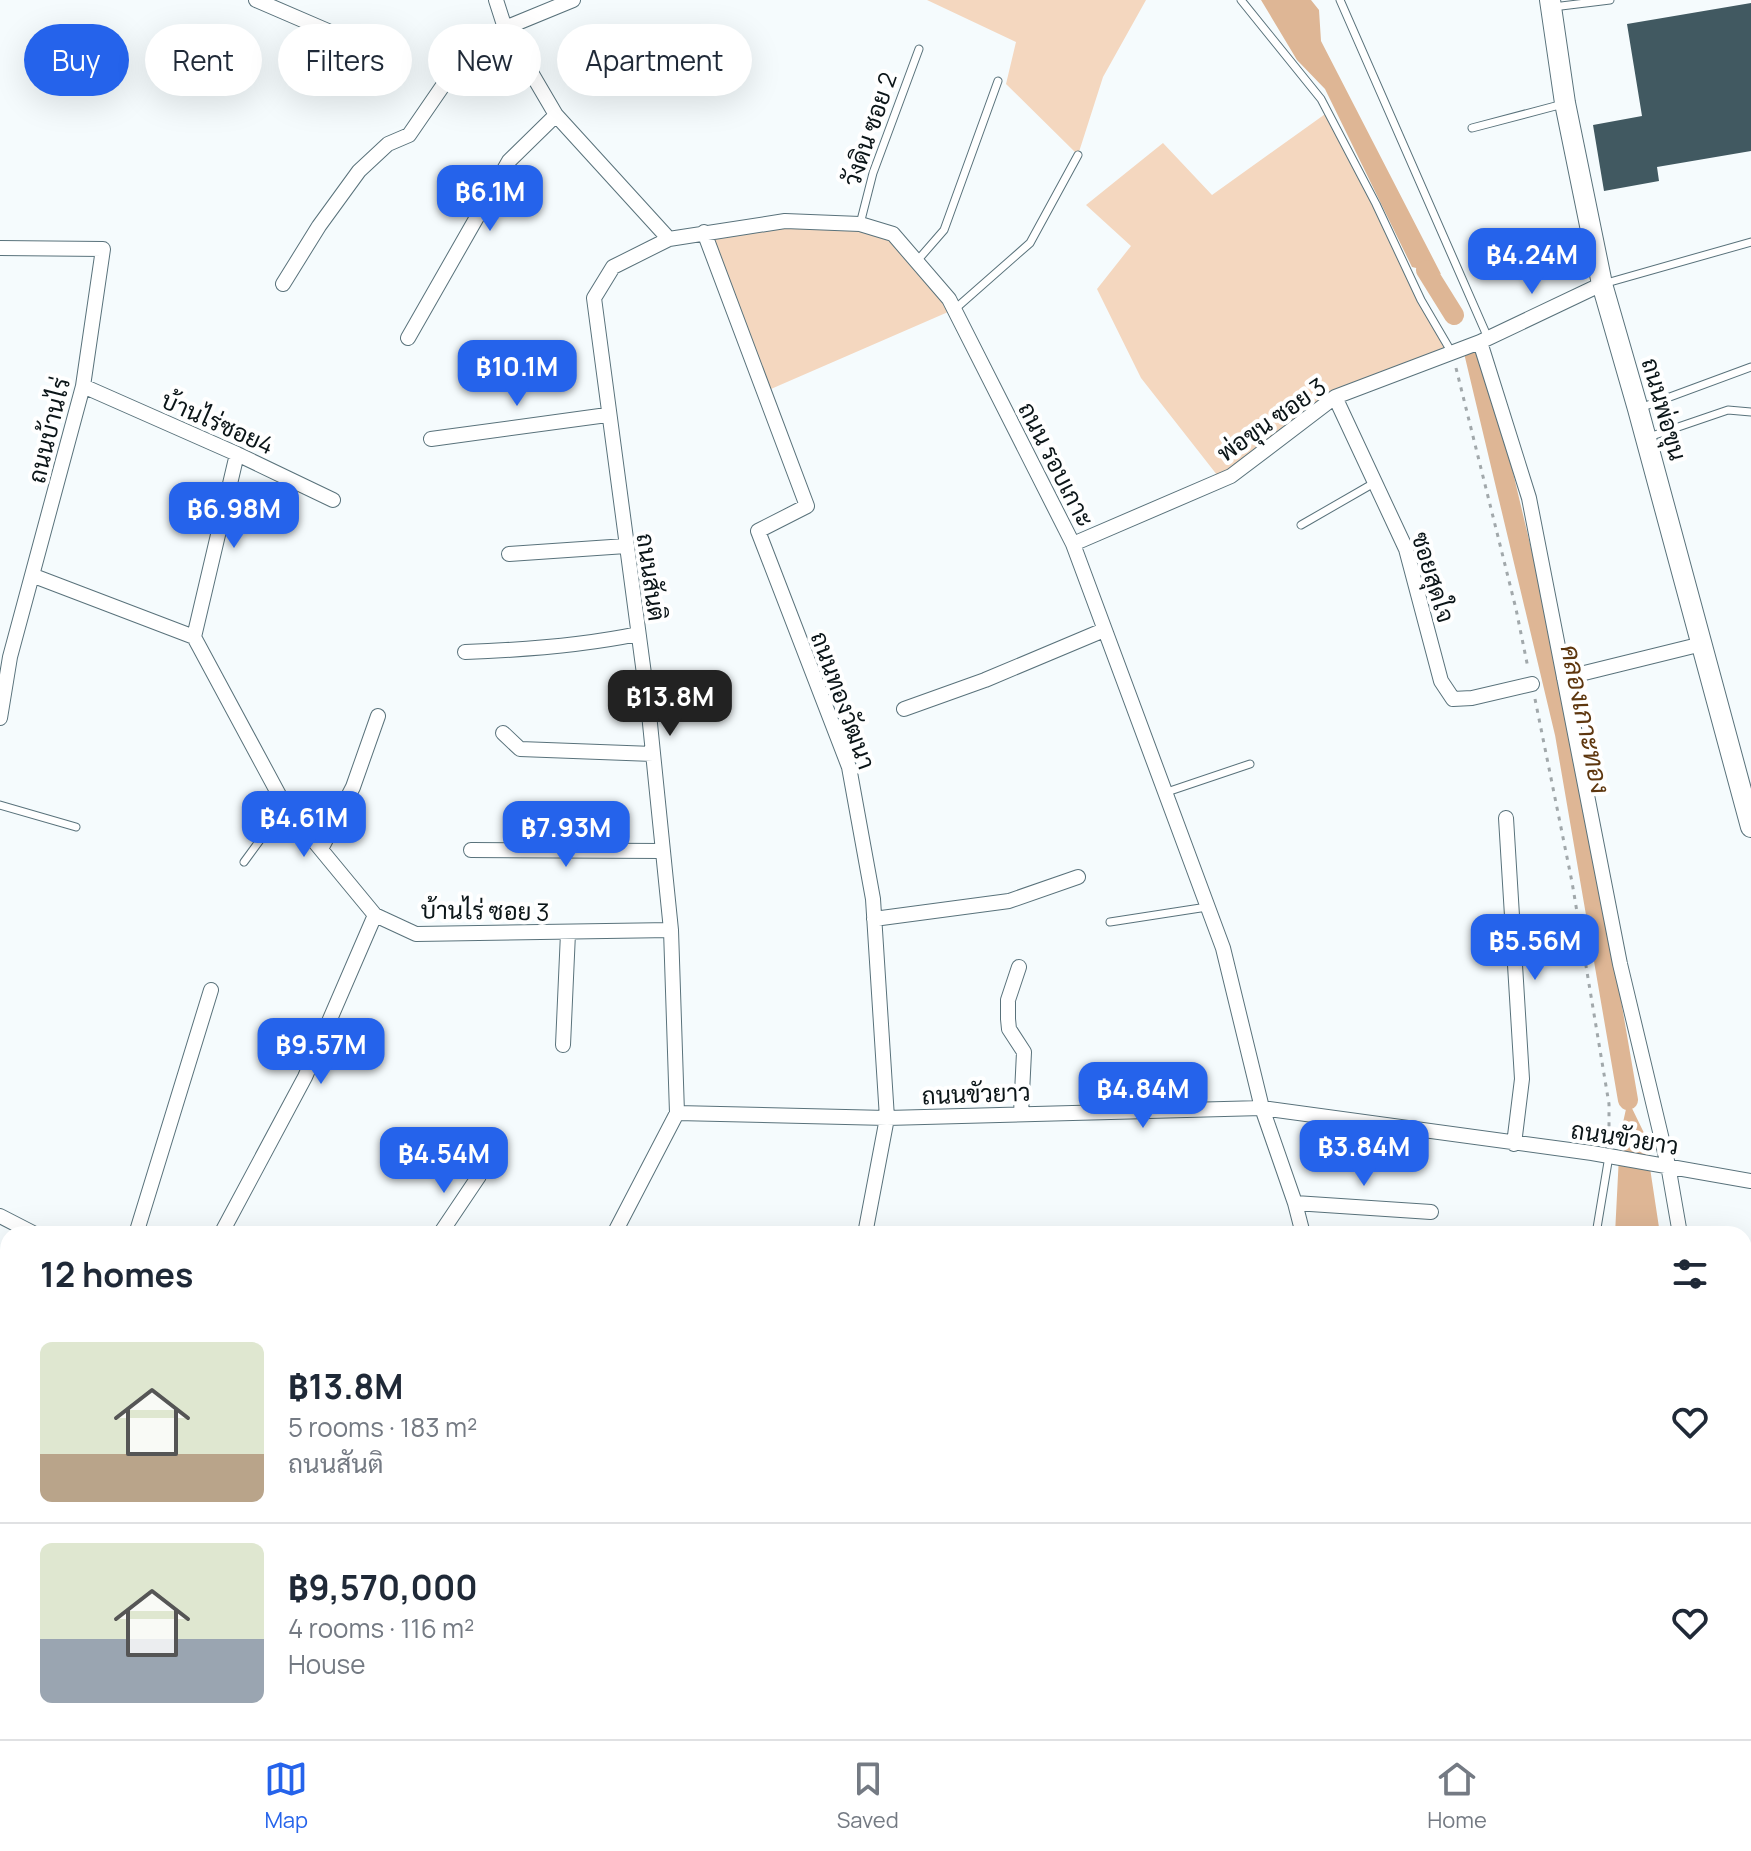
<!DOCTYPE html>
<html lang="en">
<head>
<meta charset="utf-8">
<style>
  body { margin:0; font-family:Manrope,Sarabun,sans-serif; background:#f6f6f7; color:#1f2937; height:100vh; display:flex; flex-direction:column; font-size:30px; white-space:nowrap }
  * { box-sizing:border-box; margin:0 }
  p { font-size:26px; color:#747a83 }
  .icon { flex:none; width:44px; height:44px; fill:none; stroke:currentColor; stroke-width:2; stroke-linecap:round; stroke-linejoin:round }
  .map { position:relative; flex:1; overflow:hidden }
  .drawer { position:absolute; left:0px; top:1226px; width:1752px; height:514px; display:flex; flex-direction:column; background:#fff; border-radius:24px 24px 0 0; box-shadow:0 8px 32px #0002 }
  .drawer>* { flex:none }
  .top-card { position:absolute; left:24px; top:24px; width:800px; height:72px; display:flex; gap:16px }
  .price { position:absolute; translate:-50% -68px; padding:0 18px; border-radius:16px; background:#2563eb; color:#fff; font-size:26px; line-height:52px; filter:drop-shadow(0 2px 4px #0008) }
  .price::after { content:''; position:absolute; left:50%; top:48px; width:24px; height:18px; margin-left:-12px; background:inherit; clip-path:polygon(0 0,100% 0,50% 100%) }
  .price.selected { background:#222; color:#fff }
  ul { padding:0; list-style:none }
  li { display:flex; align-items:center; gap:24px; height:200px; padding:0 40px }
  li+li { border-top:2px solid #e0e1e3 }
  li span { display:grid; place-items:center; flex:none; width:224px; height:160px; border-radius:12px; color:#555 }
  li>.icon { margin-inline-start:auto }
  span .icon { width:96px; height:96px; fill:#fffc; stroke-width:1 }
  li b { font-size:34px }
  h2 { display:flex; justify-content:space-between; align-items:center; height:96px; padding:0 40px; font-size:34px }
  .tag { padding:0 28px; border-radius:36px; background:#fff; box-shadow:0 8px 32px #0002; font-size:28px; line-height:72px }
  .tag.selected { background:#2563eb; color:#fff }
  .tabs { display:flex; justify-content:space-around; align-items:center; height:112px; border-top:2px solid #e0e1e3; background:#fff; font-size:22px; color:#747a83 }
  .tabs a { display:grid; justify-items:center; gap:4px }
  .tabs .selected { color:#2563eb }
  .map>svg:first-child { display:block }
  .green { fill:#f4d7bf }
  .water { fill:#deb695 }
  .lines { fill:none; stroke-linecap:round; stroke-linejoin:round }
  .stream { stroke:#deb695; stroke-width:5 }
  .canal { stroke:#deb695; stroke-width:20 }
  .building { fill:#415961 }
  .service-casing { stroke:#59727b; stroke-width:9 }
  .minor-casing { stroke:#59727b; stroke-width:16 }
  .secondary-casing { stroke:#59727b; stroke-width:22 }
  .primary-casing { stroke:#59727b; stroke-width:26 }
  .path { stroke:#a1a8ab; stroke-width:3; stroke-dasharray:4 6; stroke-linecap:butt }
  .service { stroke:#fff; stroke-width:7 }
  .minor { stroke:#fff; stroke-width:14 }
  .secondary { stroke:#fff; stroke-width:20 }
  .primary { stroke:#fff; stroke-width:24 }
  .labels { text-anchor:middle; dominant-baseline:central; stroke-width:8; stroke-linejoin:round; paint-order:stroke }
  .street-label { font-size:24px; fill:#0b1518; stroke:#fff }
  .water-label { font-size:26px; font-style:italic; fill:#5e370f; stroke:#fff }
</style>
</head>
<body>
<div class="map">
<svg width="1751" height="1739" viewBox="0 0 1751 1739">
  <rect width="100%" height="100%" fill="#f5fbfd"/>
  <path class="green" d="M927,0H1146L1103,77L1078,155L1006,84L1016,42Z
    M1328,112L1450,352L1333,394L1221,480L1141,378L1097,289L1131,246L1086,205L1163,143L1212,195Z
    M785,221L893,234L955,309L764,392L704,232Z"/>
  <path class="water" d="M1261,0H1311L1319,10L1321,41L1441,274L1412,267L1325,89L1297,60Z
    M1628,1100L1645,1135L1660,1234H1615L1620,1136Z"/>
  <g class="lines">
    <path class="stream" d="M1744,1325H1751"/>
    <path class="canal" d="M1426,270L1454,315
      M1474,352L1565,734L1628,1100"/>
  </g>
  <path class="building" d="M1751,3V151L1657,167L1659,181L1604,191L1593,125L1642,116L1627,24Z"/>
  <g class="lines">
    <defs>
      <path id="service" d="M1241,0L1321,99L1376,204L1421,300L1452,353
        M1340,0L1488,338
        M1553,7L1610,0
        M1472,128L1563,104
        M860,224L873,173L919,49
        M917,261L944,230L998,81
        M1603,284L1751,242
        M955,309L1030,243L1078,155
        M1640,408L1751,367
        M1646,438L1728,410L1751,412
        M1301,525L1374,483
        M1164,793L1250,764
        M0,805L76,827
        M244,862L285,806
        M1110,922L1207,907
        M1596,1234L1609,1156
        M0,1571L8,1580
        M0,1649L8,1642
        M1510,1739L1512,1732"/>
      <path id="minor" d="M256,0L328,31
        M496,0L505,28L556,115L669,239L785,221L860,224L893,234L949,299L1073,544L1223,948L1262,1108L1295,1203L1303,1234
        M704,232L807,506L758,531L849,767L873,899L887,1118L865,1234
        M0,248L103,249L83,386L10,657L0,718
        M283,284L319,226L359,171L388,144L409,135L464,55L505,28L573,0
        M408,338L509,161L556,115
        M1480,342L1529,498L1620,964L1668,1165L1680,1234
        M83,386L237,454L333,500
        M1335,397L1406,549L1441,681L1453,699L1472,698L1532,684
        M431,439L607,415
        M1073,544L1231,476L1335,397L1480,342L1602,284
        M509,554L626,546
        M34,576L194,637L285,806L375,915L416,934L671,930
        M194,637L237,454
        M465,652C524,650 580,646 638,634
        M1564,678L1702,644
        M904,709L985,680L1104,630
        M503,733L520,749L653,754
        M1506,818L1522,1079L1514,1144
        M321,849L353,787L378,716
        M471,850L662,851
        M874,919L1009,901L1078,877
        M1019,967L1008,1000V1019L1009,1029L1024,1052L1021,1114
        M563,1045L568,933
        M677,1113L887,1118L1262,1108L1592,1153L1751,1181
        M1295,1203L1431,1212
        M0,1216L35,1234
        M136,1234L211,990
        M221,1234L305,1077L375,915
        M440,1234L479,1176
        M614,1234L677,1113L671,930L648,704L594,298L613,267L669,239
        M1744,1718L1751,1720
        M787,1732L793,1739
        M1131,1732L1134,1739
        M14,1739L20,1732
        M244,1739L251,1732
        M1371,1739L1374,1732
        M1586,1739L1589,1732"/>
      <path id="secondary" d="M1550,0L1565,103L1602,284L1638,409L1751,827
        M1744,1645L1751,1627
        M1708,1739L1711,1732"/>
      <path id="primary" d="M0,1737L1,1739"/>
    </defs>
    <use href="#service" class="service-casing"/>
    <use href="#minor" class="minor-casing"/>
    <use href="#secondary" class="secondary-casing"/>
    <use href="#primary" class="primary-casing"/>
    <path class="path" d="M1456,368L1516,609L1528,668
      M1535,699L1572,882L1609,1104V1141"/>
    <use href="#service" class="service"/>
    <use href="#minor" class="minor"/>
    <use href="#secondary" class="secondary"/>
    <use href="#primary" class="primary"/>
  </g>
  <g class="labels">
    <g class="street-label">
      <text transform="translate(869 129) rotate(-71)">วังดิน ซอย 2</text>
      <text transform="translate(1665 409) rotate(74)">ถนนพ่อขุน</text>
      <text transform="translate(1271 419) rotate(-35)">พ่อขุน ซอย 3</text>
      <text transform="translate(218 422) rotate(24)">บ้านไร่ซอย4</text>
      <text transform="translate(48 430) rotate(-76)">ถนนบ้านไร่</text>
      <text transform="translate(1057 464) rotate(63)">ถนน รอบเกาะ</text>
      <text transform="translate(652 577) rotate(82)">ถนนสันติ</text>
      <text transform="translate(1434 577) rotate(73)">ซอยสุดใจ</text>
      <text transform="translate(844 700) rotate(70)">ถนนทองวัฒนา</text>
      <text transform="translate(485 910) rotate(1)">บ้านไร่ ซอย 3</text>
      <text transform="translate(976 1093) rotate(-2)">ถนนขัวยาว</text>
      <text transform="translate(1625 1137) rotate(9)">ถนนขัวยาว</text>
    </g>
    <g class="water-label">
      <text transform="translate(1586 719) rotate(78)">คลองเกาะทอง</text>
    </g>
  </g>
</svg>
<b class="price" style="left:490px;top:233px">฿6.1M</b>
<b class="price" style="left:1532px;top:296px">฿4.24M</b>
<b class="price" style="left:517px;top:408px">฿10.1M</b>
<b class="price" style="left:234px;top:550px">฿6.98M</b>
<b class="price selected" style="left:670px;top:738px">฿13.8M</b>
<b class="price" style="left:304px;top:859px">฿4.61M</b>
<b class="price" style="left:566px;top:869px">฿7.93M</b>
<b class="price" style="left:1535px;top:982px">฿5.56M</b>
<b class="price" style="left:321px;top:1086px">฿9.57M</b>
<b class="price" style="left:1143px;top:1130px">฿4.84M</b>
<b class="price" style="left:1364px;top:1188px">฿3.84M</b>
<b class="price" style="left:444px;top:1195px">฿4.54M</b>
<div class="top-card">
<a class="tag selected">Buy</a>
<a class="tag">Rent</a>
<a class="tag">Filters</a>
<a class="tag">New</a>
<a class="tag">Apartment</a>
</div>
<section class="drawer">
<h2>12 homes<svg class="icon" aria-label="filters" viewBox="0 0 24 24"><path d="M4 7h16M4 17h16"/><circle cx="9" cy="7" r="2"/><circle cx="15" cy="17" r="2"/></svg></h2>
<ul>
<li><span style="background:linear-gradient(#dfe7d0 70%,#b9a48a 0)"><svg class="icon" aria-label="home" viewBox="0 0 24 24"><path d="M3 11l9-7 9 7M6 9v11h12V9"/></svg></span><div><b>฿13.8M</b><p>5 rooms · 183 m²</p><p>ถนนสันติ</p></div><svg class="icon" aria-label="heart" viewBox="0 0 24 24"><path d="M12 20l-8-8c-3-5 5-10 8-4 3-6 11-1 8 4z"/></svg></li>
<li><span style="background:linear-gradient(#dfe7d0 60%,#9aa5b1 0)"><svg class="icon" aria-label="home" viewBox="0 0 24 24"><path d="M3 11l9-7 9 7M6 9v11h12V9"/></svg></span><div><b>฿9,570,000</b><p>4 rooms · 116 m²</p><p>House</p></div><svg class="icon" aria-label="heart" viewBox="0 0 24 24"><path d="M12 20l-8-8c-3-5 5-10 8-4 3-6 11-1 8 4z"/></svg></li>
</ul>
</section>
</div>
<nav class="tabs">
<a class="selected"><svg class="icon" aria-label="map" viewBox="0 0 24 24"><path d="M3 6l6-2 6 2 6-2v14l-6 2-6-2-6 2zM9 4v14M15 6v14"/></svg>Map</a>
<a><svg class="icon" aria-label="saved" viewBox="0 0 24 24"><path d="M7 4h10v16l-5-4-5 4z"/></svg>Saved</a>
<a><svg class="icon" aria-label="home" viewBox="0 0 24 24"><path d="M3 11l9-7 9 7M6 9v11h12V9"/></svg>Home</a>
</nav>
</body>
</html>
